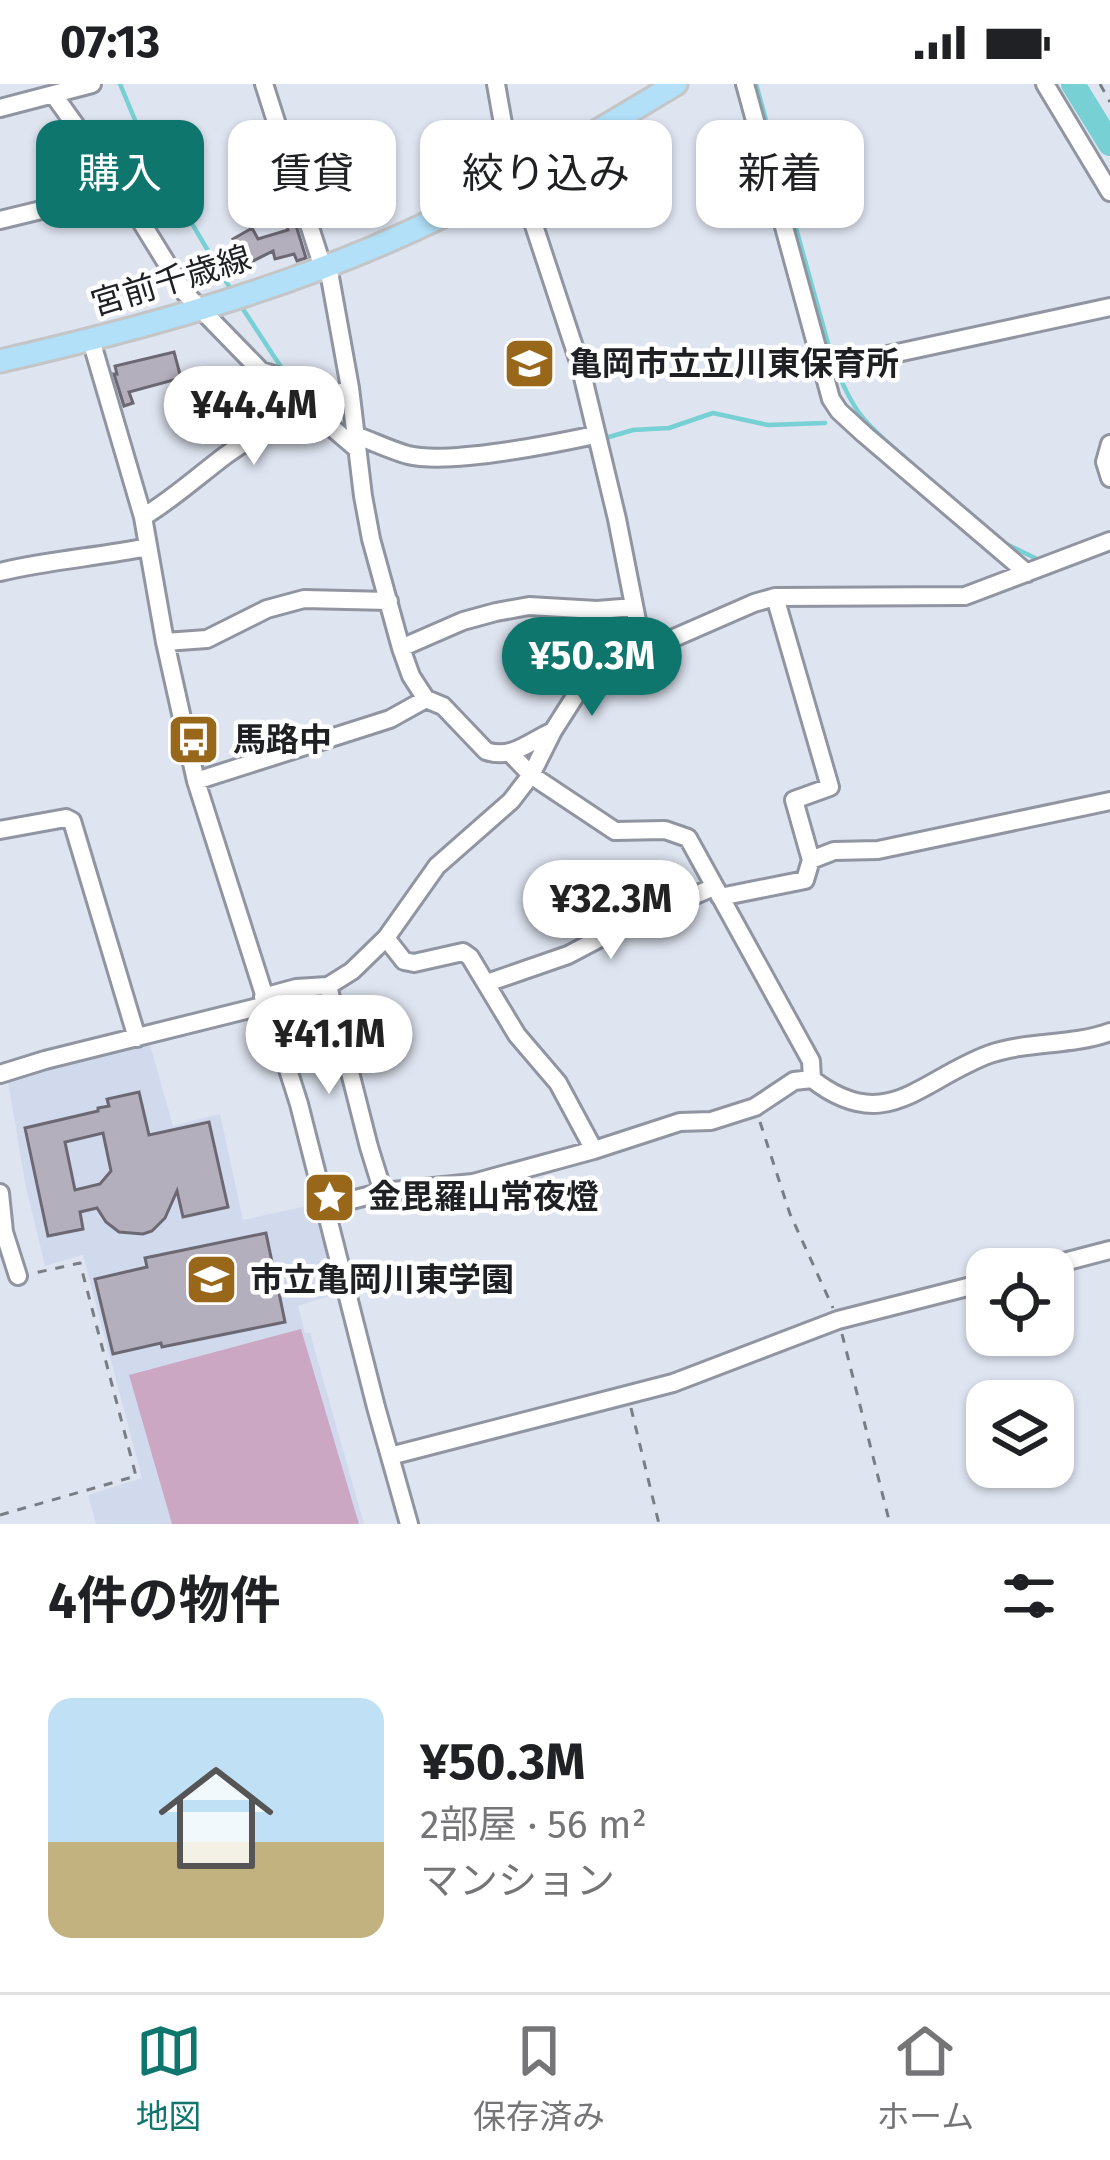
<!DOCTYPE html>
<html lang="ja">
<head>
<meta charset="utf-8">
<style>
  body { margin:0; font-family:"Fira Sans","Noto Sans JP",sans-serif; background:#f6f6f6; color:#202124; height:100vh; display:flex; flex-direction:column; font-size:45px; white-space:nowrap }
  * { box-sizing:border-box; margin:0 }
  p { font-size:39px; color:#757577 }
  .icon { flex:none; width:66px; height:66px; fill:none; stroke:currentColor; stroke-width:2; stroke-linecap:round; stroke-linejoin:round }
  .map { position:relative; height:1440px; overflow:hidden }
  .panel { display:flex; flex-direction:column; background:#fff; flex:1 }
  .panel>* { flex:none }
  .hud { position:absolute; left:36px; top:36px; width:1038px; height:108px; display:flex; gap:24px }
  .tools { position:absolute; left:966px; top:1164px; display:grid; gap:24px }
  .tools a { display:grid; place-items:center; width:108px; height:108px; border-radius:24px; background:#fff; box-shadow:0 3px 9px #0004; font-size:60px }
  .price { position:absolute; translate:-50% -102px; padding:0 27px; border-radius:42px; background:#fff; color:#222; font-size:39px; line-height:78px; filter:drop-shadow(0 3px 6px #0008) }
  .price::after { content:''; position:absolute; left:50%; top:72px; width:36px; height:27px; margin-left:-18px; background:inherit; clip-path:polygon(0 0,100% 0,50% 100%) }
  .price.selected { background:#0f766e; color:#fff }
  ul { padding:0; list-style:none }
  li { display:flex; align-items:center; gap:36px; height:300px; padding:0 48px }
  li span { display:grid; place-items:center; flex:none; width:336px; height:240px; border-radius:24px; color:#555 }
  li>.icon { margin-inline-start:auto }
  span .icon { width:144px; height:144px; fill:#fffc; stroke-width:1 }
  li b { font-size:51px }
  h2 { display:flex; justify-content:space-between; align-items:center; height:144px; padding:0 48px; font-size:51px }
  .chip { padding:0 42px; border-radius:24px; background:#fff; box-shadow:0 3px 9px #0004; font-size:42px; line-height:108px }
  .chip.selected { background:#0f766e; color:#fff }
  .status { display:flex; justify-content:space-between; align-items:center; height:84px; padding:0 60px; background:#fff; direction:ltr }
  .status svg { height:33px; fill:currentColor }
  .tab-bar { display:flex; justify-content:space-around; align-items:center; height:168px; border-top:3px solid #e0e0e0; background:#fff; font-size:33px; color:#757577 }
  .tab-bar a { display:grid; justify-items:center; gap:6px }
  .tab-bar .selected { color:#0f766e }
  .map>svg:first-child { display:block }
  .built { fill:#d1daed }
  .green { fill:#cba7c4 }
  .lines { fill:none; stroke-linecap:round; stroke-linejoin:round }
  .stream { stroke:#77d0d3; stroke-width:4.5 }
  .river { stroke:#77d0d3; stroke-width:24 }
  .building { fill:#b3afbc; stroke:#6b6873; stroke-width:3; fill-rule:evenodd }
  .minor-casing { stroke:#9095a1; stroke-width:22 }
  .major-casing { stroke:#c4c5c6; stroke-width:27 }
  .path { stroke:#797d85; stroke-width:3; stroke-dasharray:9 9; stroke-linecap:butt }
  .minor { stroke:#fff; stroke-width:16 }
  .major { stroke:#b1e0f8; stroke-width:21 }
  .labels { text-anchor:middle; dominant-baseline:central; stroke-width:9; stroke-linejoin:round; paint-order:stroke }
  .street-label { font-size:33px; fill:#1e2024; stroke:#fff }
  .poi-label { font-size:33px; font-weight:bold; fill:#1e2024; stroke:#fff; text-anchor:start }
</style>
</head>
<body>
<div class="status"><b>07:13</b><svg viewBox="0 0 49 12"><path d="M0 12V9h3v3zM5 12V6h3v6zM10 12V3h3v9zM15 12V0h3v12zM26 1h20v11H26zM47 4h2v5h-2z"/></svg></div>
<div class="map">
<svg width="1110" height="1440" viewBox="0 0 1110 1440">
  <rect width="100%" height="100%" fill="#dee4f0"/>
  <path class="built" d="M149,957L173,1042L220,1030L243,1136L315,1120L336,1210L298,1222L305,1249H310L364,1440H96L88,1411L142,1394L83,1171L45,1182L25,1099L8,997Z"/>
  <path class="green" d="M301,1245L359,1440H172L129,1291Z"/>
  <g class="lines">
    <path class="stream" d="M120,0L145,60L230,204
      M756,0L829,263
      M241,222L283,286
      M836,284C855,331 865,339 903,372
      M602,355L633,346L669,344L713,329L768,341L825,339
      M1002,458L1035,474"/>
    <path class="river" d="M1073,0L1110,60"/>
  </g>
  <path class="building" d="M295,138L306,174L297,177L294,170L275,175L273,167L229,189L217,171L235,159L233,155L252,144L258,155L288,146L287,142Z
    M174,268L181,294L129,308L133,319L124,322L114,290H117L115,282Z
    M139,1008L149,1051L209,1038L228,1123L183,1133L177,1107L165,1134L152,1147L143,1150L119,1148L106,1138L97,1124L80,1128L83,1145L48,1152L25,1044L98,1027V1024L109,1022L107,1015ZM103,1049L111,1087L100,1100L75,1106L65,1058Z
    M266,1149L272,1178L259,1181L264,1207L278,1204L285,1238L162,1263L161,1259L113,1270L95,1195L147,1183L145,1174Z"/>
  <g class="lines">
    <defs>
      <path id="minor" d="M264,0L323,184
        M496,0L513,96
        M745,0L831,315L839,327L864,350L1027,489
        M1045,0L1110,108
        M53,10L119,102L185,209L261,287L280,293L309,324L357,365
        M0,24L92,0
        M518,93L580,281L617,435L643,567
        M0,136L99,112L119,102
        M328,182L350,304L363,412L371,455L401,564L411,592L426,615L443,622L486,667C512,676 530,657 553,647
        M91,256L143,433L165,558L196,697L299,1020L376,1323L409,1440
        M820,277L874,274L1110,223
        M355,351C372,357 390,366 408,371C448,381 553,360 595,351
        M1110,360L1105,378L1110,394
        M143,433C173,415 198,392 226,371C264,344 308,325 350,304
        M0,488C49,476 99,473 148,463
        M165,558L207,555L267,525L304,515L389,517
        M401,564L463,537L496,528L529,522L597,526L634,523
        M511,670L531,691L615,747L665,746L688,754L811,977L812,995
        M196,697L390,635L426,615
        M0,746L66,734L72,737L137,954
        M811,776L834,767L878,766L1110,717
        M720,813L805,796L811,776L794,716L830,703L775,513
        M386,854L404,877L414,879L463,868L470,873L517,951L558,999L594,1066
        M487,899L568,871L625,841L714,803
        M328,902L369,1063L383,1108
        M263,913L296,904L328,902L352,887L386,854L437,782L511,717L531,691L553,647L581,603L605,584L754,519L775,513L965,512L1110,457
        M0,990L45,976L266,921
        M0,1109L4,1148L18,1192
        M324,1123L383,1108L473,1099L594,1066L680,1038L711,1037L755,1023L794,997L812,995C886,1053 921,995 990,970C1028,957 1072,962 1110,948
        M1037,1185L1110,1166
        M390,1372L673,1299L838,1236L987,1198"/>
      <path id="major" d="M0,277C140,245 280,207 411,147C503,105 589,52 676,0"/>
    </defs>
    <use href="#minor" class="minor-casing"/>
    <use href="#major" class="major-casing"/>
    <path class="path" d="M1100,0L1110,18
      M760,1038L790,1130L833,1224
      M842,1250L890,1440
      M631,1324L659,1440
      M0,1431L136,1392L80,1179L30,1190"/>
    <use href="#minor" class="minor"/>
    <use href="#major" class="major"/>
  </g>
  <defs>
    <symbol id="school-square" viewBox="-11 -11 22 22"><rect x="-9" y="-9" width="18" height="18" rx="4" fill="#99671a" stroke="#fff"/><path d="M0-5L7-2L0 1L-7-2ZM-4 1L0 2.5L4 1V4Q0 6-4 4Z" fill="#fff"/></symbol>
    <symbol id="bus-square" viewBox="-11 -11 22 22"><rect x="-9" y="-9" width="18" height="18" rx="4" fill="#99671a" stroke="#fff"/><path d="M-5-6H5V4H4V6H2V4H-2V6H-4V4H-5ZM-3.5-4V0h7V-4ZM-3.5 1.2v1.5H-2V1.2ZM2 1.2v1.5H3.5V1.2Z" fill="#fff"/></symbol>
    <symbol id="sight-square" viewBox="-11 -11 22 22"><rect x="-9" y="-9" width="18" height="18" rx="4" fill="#99671a" stroke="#fff"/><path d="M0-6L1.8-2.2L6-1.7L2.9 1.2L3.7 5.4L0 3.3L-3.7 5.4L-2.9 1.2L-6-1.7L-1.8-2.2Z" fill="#fff"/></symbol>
  </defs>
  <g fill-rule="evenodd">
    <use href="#school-square" x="500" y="250" width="59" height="59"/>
    <use href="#bus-square" x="164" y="626" width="59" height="59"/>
    <use href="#sight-square" x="300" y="1084" width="59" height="59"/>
    <use href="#school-square" x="182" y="1166" width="59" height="59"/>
  </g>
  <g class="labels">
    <g class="street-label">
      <text transform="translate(171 197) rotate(-17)">宮前千歳線</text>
    </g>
    <g class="poi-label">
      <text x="569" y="280">亀岡市立立川東保育所</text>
      <text x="233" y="656">馬路中</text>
      <text x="368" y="1113">金毘羅山常夜燈</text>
      <text x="250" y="1196">市立亀岡川東学園</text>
    </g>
  </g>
</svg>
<div class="tools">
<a><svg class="icon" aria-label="locate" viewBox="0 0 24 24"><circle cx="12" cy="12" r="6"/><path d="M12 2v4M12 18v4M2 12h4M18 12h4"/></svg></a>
<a><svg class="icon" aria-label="layers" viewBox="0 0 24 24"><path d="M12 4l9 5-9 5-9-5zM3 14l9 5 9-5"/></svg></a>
</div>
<b class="price" style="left:254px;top:384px">¥44.4M</b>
<b class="price selected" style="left:592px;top:635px">¥50.3M</b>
<b class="price" style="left:611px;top:878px">¥32.3M</b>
<b class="price" style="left:329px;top:1013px">¥41.1M</b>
<div class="hud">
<a class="chip selected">購入</a>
<a class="chip">賃貸</a>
<a class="chip">絞り込み</a>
<a class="chip">新着</a>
</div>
</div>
<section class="panel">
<h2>4件の物件<svg class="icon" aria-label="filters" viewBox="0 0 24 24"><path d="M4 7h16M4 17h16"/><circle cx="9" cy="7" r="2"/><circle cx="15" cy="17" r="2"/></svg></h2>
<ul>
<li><span style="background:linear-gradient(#bfe0f5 60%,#c2b280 0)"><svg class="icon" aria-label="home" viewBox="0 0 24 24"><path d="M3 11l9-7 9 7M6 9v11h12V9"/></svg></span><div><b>¥50.3M</b><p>2部屋 · 56 m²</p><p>マンション</p></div></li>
</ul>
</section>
<nav class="tab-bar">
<a class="selected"><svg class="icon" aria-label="map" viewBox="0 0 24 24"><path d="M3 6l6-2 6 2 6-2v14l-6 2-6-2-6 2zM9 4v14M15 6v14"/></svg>地図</a>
<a><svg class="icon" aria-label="saved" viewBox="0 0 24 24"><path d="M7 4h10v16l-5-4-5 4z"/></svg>保存済み</a>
<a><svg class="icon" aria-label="home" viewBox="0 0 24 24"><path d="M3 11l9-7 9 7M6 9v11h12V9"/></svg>ホーム</a>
</nav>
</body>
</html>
